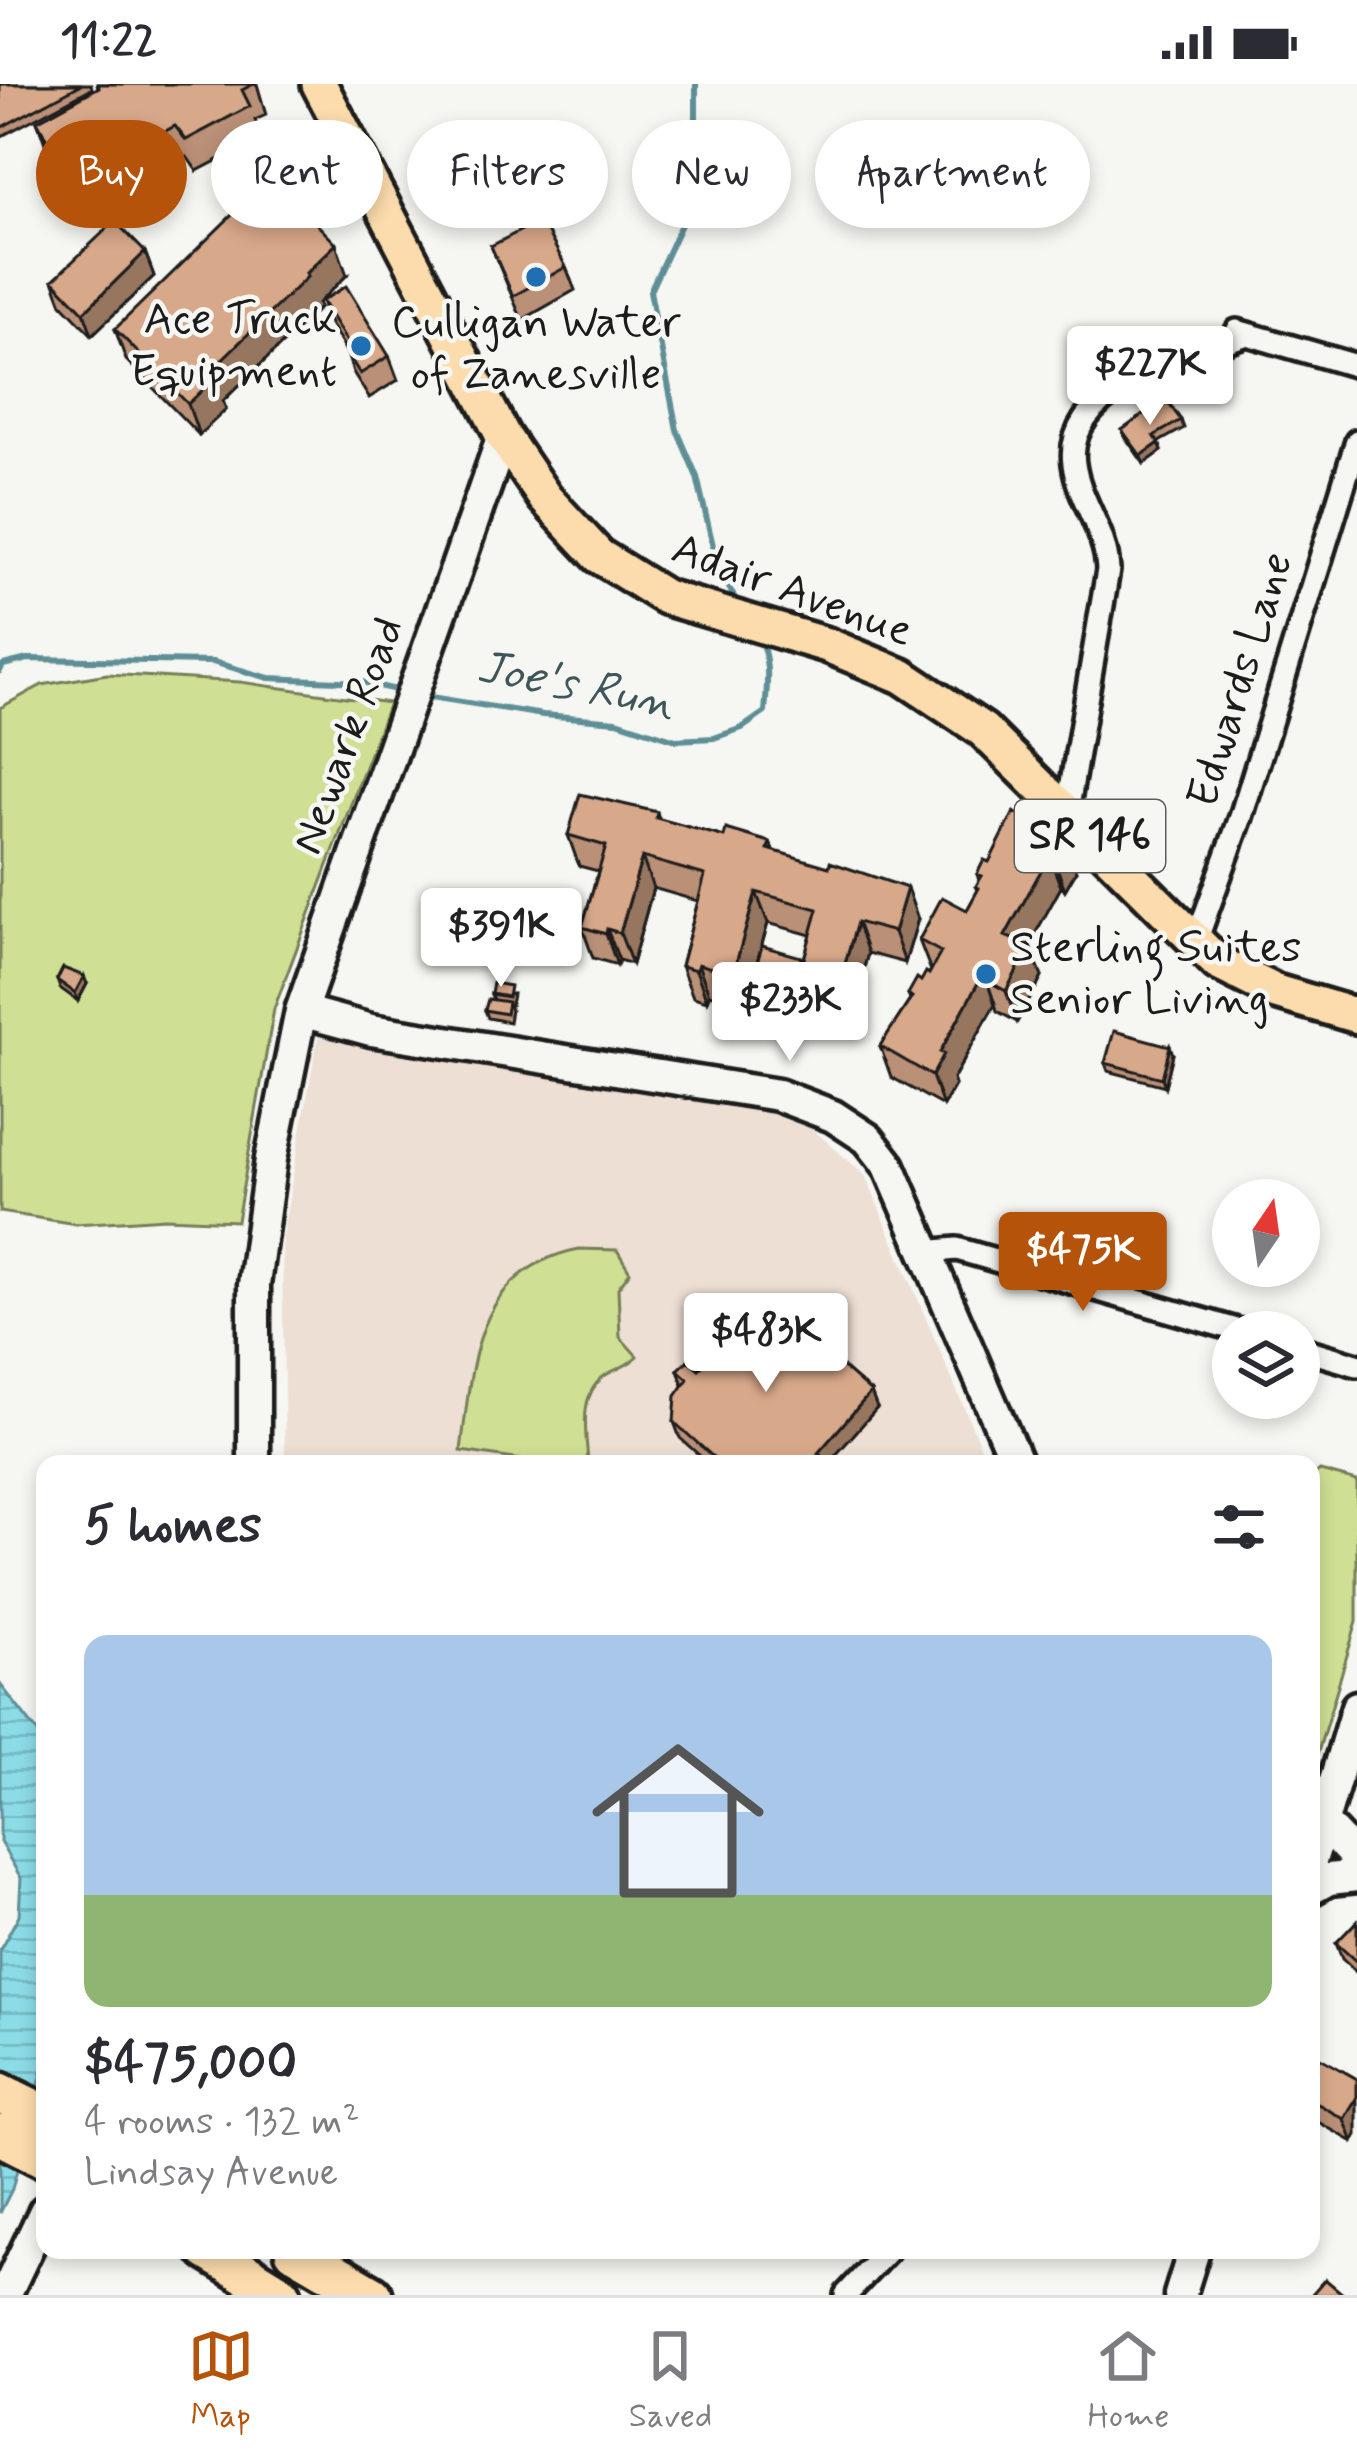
<!DOCTYPE html>
<html lang="en">
<head>
<meta charset="utf-8">
<style>
  body { margin:0; font-family:Mynerve,sans-serif; background:#f2f2f3; color:#2b2b33; height:100vh; display:flex; flex-direction:column; font-size:45px; white-space:nowrap }
  * { box-sizing:border-box; margin:0 }
  p { font-size:39px; color:#7c7c81 }
  .icon { flex:none; width:66px; height:66px; fill:none; stroke:currentColor; stroke-width:2; stroke-linecap:round; stroke-linejoin:round }
  .map { position:relative; flex:1; overflow:hidden }
  .sheet { position:absolute; left:36px; top:1371px; width:1284px; height:804px; display:flex; flex-direction:column; background:#fff; border-radius:24px; box-shadow:0 6px 18px #0003 }
  .sheet>* { flex:none }
  .hud { position:absolute; left:36px; top:36px; width:1287px; height:108px; display:flex; gap:24px }
  .needle { width:78px; rotate:13deg }
  .buttons { position:absolute; left:1212px; top:1095px; display:grid; gap:24px }
  .buttons a { display:grid; place-items:center; width:108px; height:108px; border-radius:50%; background:#fff; box-shadow:0 6px 18px #0003; font-size:60px }
  .price { position:absolute; translate:-50% -102px; padding:0 27px; border-radius:12px; background:#fff; color:#222; font-size:39px; line-height:78px; filter:drop-shadow(0 3px 6px #0008) }
  .price::after { content:''; position:absolute; left:50%; top:72px; width:36px; height:27px; margin-left:-18px; background:inherit; clip-path:polygon(0 0,100% 0,50% 100%) }
  .price.active { background:#b45309; color:#fff }
  ul { padding:0; list-style:none }
  li { display:grid; align-content:center; gap:24px; height:636px; padding:0 48px }
  li+li { border-top:3px solid #e1e1e2 }
  li span { display:grid; place-items:center; height:372px; border-radius:24px; color:#555 }
  li>.icon { margin-inline-start:auto }
  span .icon { width:216px; height:216px; fill:#fffc; stroke-width:1 }
  li b { font-size:51px }
  h2 { display:flex; justify-content:space-between; align-items:center; height:144px; padding:0 48px; font-size:51px }
  .chip { padding:0 42px; border-radius:54px; background:#fff; box-shadow:0 6px 18px #0003; font-size:42px; line-height:108px }
  .chip.active { background:#b45309; color:#fff }
  .status { display:flex; justify-content:space-between; align-items:center; height:84px; padding:0 60px; background:#fff; direction:ltr }
  .status svg { height:33px; fill:currentColor }
  .dock { display:flex; justify-content:space-around; align-items:center; height:168px; border-top:3px solid #e1e1e2; background:#fff; font-size:33px; color:#7c7c81 }
  .dock a { display:grid; justify-items:center; gap:6px }
  .dock .active { color:#b45309 }
  .map>svg:first-child { display:block }
  .built { fill:#eddfd3 }
  .green { fill:#cfe094; stroke:#767e58; stroke-width:3 }
  .water { fill:url(#water-rules); stroke:#5f8f96; stroke-width:3 }
  .lines { fill:none; stroke-linecap:round; stroke-linejoin:round }
  .stream { stroke:#5f8f96; stroke-width:6 }
  .street-casing { stroke:#1c1c1c; stroke-width:30 }
  .secondary-casing { stroke:#1c1c1c; stroke-width:39 }
  .primary-casing { stroke:#1c1c1c; stroke-width:42 }
  .highway-casing { stroke:#1c1c1c; stroke-width:48 }
  .street { stroke:#f6f6f2; stroke-width:21 }
  .secondary { stroke:#f6f6f2; stroke-width:30 }
  .primary { stroke:#fcdcac; stroke-width:33 }
  .highway { stroke:#fcdcac; stroke-width:39 }
  .wall { fill:#ba9077; stroke:#1c1c1c; stroke-width:3 }
  .shaded-wall { fill:#977661; stroke:#1c1c1c; stroke-width:3 }
  .building { fill:#d8a88a; stroke:#1c1c1c; stroke-width:3 }
  .poi-dot { fill:#1f6fb2; stroke:#f6f6f2; stroke-width:4.5 }
  .labels { text-anchor:middle; dominant-baseline:central; stroke-width:9; stroke-linejoin:round; paint-order:stroke }
  .shield { fill:#f6f6f2; stroke:#5d5d5c; stroke-width:3 }
  .shield-label { font-size:42px; font-weight:bold; fill:#1c1c1c }
  .poi-label { font-size:45px; fill:#1c1c1c; stroke:#f6f6f2; text-anchor:end }
  .street-label { font-size:45px; fill:#1c1c1c; stroke:#f6f6f2 }
  .water-label { font-size:48px; font-style:italic; fill:#3e5659; stroke:#f6f6f2 }
</style>
</head>
<body>
<div class="status"><b>11:22</b><svg viewBox="0 0 49 12"><path d="M0 12V9h3v3zM5 12V6h3v6zM10 12V3h3v9zM15 12V0h3v12zM26 1h20v11H26zM47 4h2v5h-2z"/></svg></div>
<div class="map">
<svg width="1357" height="2211" viewBox="0 0 1357 2211">
  <defs>
    <pattern id="water-rules" width="6" height="5" patternUnits="userSpaceOnUse" patternTransform="scale(3)"><rect width="6" height="5" fill="#8cdce8"/><path d="M0 2.5h6" fill="none" stroke="#78bcc6"/></pattern>
  </defs>
  <rect width="100%" height="100%" fill="#f6f6f2"/>
  <filter id="ink" filterUnits="userSpaceOnUse"><feTurbulence type="fractalNoise" baseFrequency=".00833" numOctaves="2"/><feDisplacementMap in="SourceGraphic" scale="24" xChannelSelector="R" yChannelSelector="G"/><feConvolveMatrix kernelMatrix="1 2 1 2 8 2 1 2 1" color-interpolation-filters="sRGB"/></filter>
  <g filter="url(#ink)">
    <path class="built" d="M318,953L795,1030L865,1091L988,1380H285L282,1153Z"/>
    <path class="green" d="M107,590L240,598L389,619L274,925L237,1137L165,1134L76,1140L0,1128V624L42,601Z
      M579,1165L617,1166L630,1188L618,1204L620,1253L637,1272C627,1284 614,1284 603,1293C577,1314 587,1351 588,1380H548L461,1367C472,1280 474,1186 579,1165Z
      M1320,1387L1357,1397V1538L1318,1668L1311,1670V1393Z"/>
    <path class="water" d="M0,1600L45,1658V1977L12,2105L0,2129V1866L19,1831L21,1794L0,1758Z"/>
    <g class="lines">
      <path class="stream" d="M696,0V43L705,89L650,207L677,346L697,393L718,483L738,520
        M0,587L3,581L28,575L213,578L269,594L361,598L405,608
        M424,612L543,631L617,637L676,656L714,654L742,644L765,628C767,603 771,574 758,552"/>
      <defs>
        <path id="street" d="M1237,247L1357,282
          M1067,729L1108,486C1106,446 1079,417 1074,380C1063,303 1193,270 1247,250
          M1196,857L1241,733L1357,357
          M925,1168L957,1165L1244,1248
          M1299,1264L1357,1281
          M846,2211L888,2166"/>
        <path id="secondary" d="M301,927L371,946L778,1011L833,1032L868,1055L889,1082L1017,1380
          M254,1380V1201L271,1075L301,927L503,352
          M1312,1727L1357,1775
          M1311,1777L1357,1623
          M1311,1805L1329,1795L1357,1792
          M5,2211L45,2127
          M1180,2211L1194,2166"/>
        <path id="primary" d="M319,0L503,352L545,414L599,472L665,513L827,561L902,592L983,646L1218,879L1276,908L1357,932"/>
        <path id="highway" d="M0,2009L45,2031
          M0,2051L45,2074
          M208,2166L281,2211
          M295,2166L372,2211"/>
      </defs>
      <use href="#street" class="street-casing"/>
      <use href="#secondary" class="secondary-casing"/>
      <use href="#primary" class="primary-casing"/>
      <use href="#highway" class="highway-casing"/>
      <use href="#street" class="street"/>
      <use href="#secondary" class="secondary"/>
      <use href="#primary" class="primary"/>
      <use href="#highway" class="highway"/>
    </g>
    <path class="wall" d="M0,0H91L92,4L0,53Z
      M97,0H257L266,31L255,36L262,53L197,87L187,73L81,129L48,68L37,37L98,4Z
      M491,162L566,183L575,206L522,236Z
      M145,168L154,192L92,251L62,220L53,196Z
      M347,191L318,219L320,223L223,317L226,325L199,351L126,276L115,245Z
      M322,217L389,272L398,296L369,314L353,288L345,264L330,240Z
      M1155,328L1181,336L1184,344L1159,358L1162,367L1144,380L1125,353L1122,346Z
      M657,728L659,735L724,753L770,758L773,766L918,835L905,879L868,869L848,942L808,931L801,910L761,898L756,882L801,873L803,878L811,851L768,839L745,920L709,910L707,917L693,913L681,882L698,817L653,804L632,880L619,876L617,881L593,874L582,843L598,787L579,782L568,751Z
      M1064,756L1076,787L1065,806L1061,803L1028,862L1042,893L1017,938L997,927L995,920L953,995L955,1001L943,1022L891,993L880,962L910,916L908,910L931,887L919,856L967,826L978,806L976,802L979,797L977,790L989,778Z
      M57,896L87,900L78,917L60,904Z
      M491,910H513L511,921H509L511,926L509,938L488,934L485,926L493,916Z
      M1173,970L1165,1002L1108,987L1105,979Z
      M733,1256L877,1324L829,1378L831,1380H709L680,1354L674,1338L683,1301L678,1286L699,1285L695,1268Z
      M1357,1837V1889L1342,1875L1336,1859Z
      M1311,1969L1357,1995L1353,2058L1311,2034Z"/>
    <path class="shaded-wall" d="M336,160L347,191L318,219L320,223L223,317L226,325L199,351L188,320L209,288Z
      M145,168L154,192L92,251L84,228Z
      M1159,359L1162,367L1144,380L1141,372Z
      M1064,756L1076,787L1065,806L1054,775Z
      M1049,772L1061,803L1017,883L1005,852Z
      M642,773L653,804L632,880L620,849Z
      M907,804L918,835L905,879L894,848Z
      M756,808L768,839L745,920L733,890Z
      M857,838L868,869L848,942L836,911Z
      M607,845L619,876L617,881L606,850Z
      M1030,862L1042,893L1017,938L1006,907Z
      M698,880L709,910L707,917L696,886Z
      M984,888L995,920L953,995L955,1001L943,1022L932,992L940,968Z
      M84,892L87,900L78,917L75,909Z
      M1170,962L1173,970L1165,1002L1162,994Z
      M871,1308L877,1324L828,1380L818,1369Z
      M1357,2013V2051L1353,2058L1344,2035Z"/>
    <path class="building" d="M0,0H82L0,44Z
      M98,0H254L242,6L250,22L186,56L175,42L70,98L37,37L99,3Z
      M271,93L336,160L306,189L308,192L209,288L215,294L188,320L115,245Z
      M541,136L566,183L513,212L491,162Z
      M115,137L145,168L84,228L53,196Z
      M346,202L389,272L360,290L344,264L349,261L322,217Z
      M1168,318L1181,336L1154,352L1159,359L1141,372L1122,346L1152,324L1155,328Z
      M580,710L657,728L656,734L724,753L726,745L770,758L768,765L829,783L830,778L907,804L894,848L857,838L836,911L797,900L818,825L756,808L733,890L698,880L696,886L681,882L705,791L642,773L620,849L607,845L606,850L582,843L606,762L568,751Z
      M1014,728L1064,756L1054,775L1049,772L1005,852L1030,862L1006,907L986,896L989,891L984,888L940,968L944,970L932,992L880,962L912,913L908,910L917,894L921,897L926,888L929,890L941,868L919,856L942,813L967,826L979,804L976,802L982,792L977,790L984,776L989,778Z
      M762,862L801,873L795,894L756,882Z
      M63,884L84,892L75,909L57,896Z
      M493,899L510,902L508,913L491,910Z
      M488,915L508,918L506,930L485,926Z
      M1114,947L1170,962L1162,994L1105,979Z
      M767,1217L871,1308L818,1369L831,1380H721L674,1338L676,1312L688,1295L678,1286L688,1276L699,1285L706,1278L695,1268L718,1242L733,1256Z
      M1357,1837V1878L1336,1859Z
      M1311,1969L1357,1995V2013L1344,2035L1311,2016Z
      M1325,2195L1344,2211H1311Z"/>
  </g>
  <g class="poi-dot">
    <circle cx="536" cy="193" r="12"/>
    <circle cx="361" cy="262" r="12"/>
    <circle cx="986" cy="890" r="12"/>
  </g>
  <g class="labels">
    <rect class="shield" x="1015" y="716" width="150" height="72" rx="9"/>
    <g class="shield-label">
      <text x="1090" y="752">SR 146</text>
    </g>
    <g class="poi-label">
      <text x="337" y="236">Ace Truck<tspan x="337" dy="52">Equipment</tspan></text>
      <text x="536" y="239" text-anchor="middle">Culligan Water<tspan x="536" dy="52">of Zanesville</tspan></text>
      <text x="1010" y="864" text-anchor="start">Sterling Suites<tspan x="1010" dy="52">Senior Living</tspan></text>
    </g>
    <g class="street-label">
      <text transform="translate(792 507) rotate(20)">Adair Avenue</text>
      <text transform="translate(1241 596) rotate(-73)">Edwards Lane</text>
      <text transform="translate(349 652) rotate(-70)">Newark Road</text>
    </g>
    <g class="water-label">
      <text transform="translate(576 602) rotate(11)">Joe's Run</text>
    </g>
  </g>
</svg>
<div class="buttons">
<a><svg class="needle" viewBox="-14 -14 28 28"><path d="M0-13l5 13h-10z" fill="#e53935"/><path d="M0 13l5-13h-10z" fill="#7c7c81"/></svg></a>
<a><svg class="icon" aria-label="layers" viewBox="0 0 24 24"><path d="M12 4l9 5-9 5-9-5zM3 14l9 5 9-5"/></svg></a>
</div>
<b class="price" style="left:1150px;top:344px">$227K</b>
<b class="price" style="left:501px;top:906px">$391K</b>
<b class="price" style="left:790px;top:980px">$233K</b>
<b class="price active" style="left:1083px;top:1230px">$475K</b>
<b class="price" style="left:766px;top:1311px">$483K</b>
<div class="hud">
<a class="chip active">Buy</a>
<a class="chip">Rent</a>
<a class="chip">Filters</a>
<a class="chip">New</a>
<a class="chip">Apartment</a>
</div>
<section class="sheet">
<h2>5 homes<svg class="icon" aria-label="filters" viewBox="0 0 24 24"><path d="M4 7h16M4 17h16"/><circle cx="9" cy="7" r="2"/><circle cx="15" cy="17" r="2"/></svg></h2>
<ul>
<li><span style="background:linear-gradient(#a9c7e8 70%,#8fb573 0)"><svg class="icon" aria-label="home" viewBox="0 0 24 24"><path d="M3 11l9-7 9 7M6 9v11h12V9"/></svg></span><div><b>$475,000</b><p>4 rooms · 132 m²</p><p>Lindsay Avenue</p></div></li>
</ul>
</section>
</div>
<nav class="dock">
<a class="active"><svg class="icon" aria-label="map" viewBox="0 0 24 24"><path d="M3 6l6-2 6 2 6-2v14l-6 2-6-2-6 2zM9 4v14M15 6v14"/></svg>Map</a>
<a><svg class="icon" aria-label="saved" viewBox="0 0 24 24"><path d="M7 4h10v16l-5-4-5 4z"/></svg>Saved</a>
<a><svg class="icon" aria-label="home" viewBox="0 0 24 24"><path d="M3 11l9-7 9 7M6 9v11h12V9"/></svg>Home</a>
</nav>
</body>
</html>
